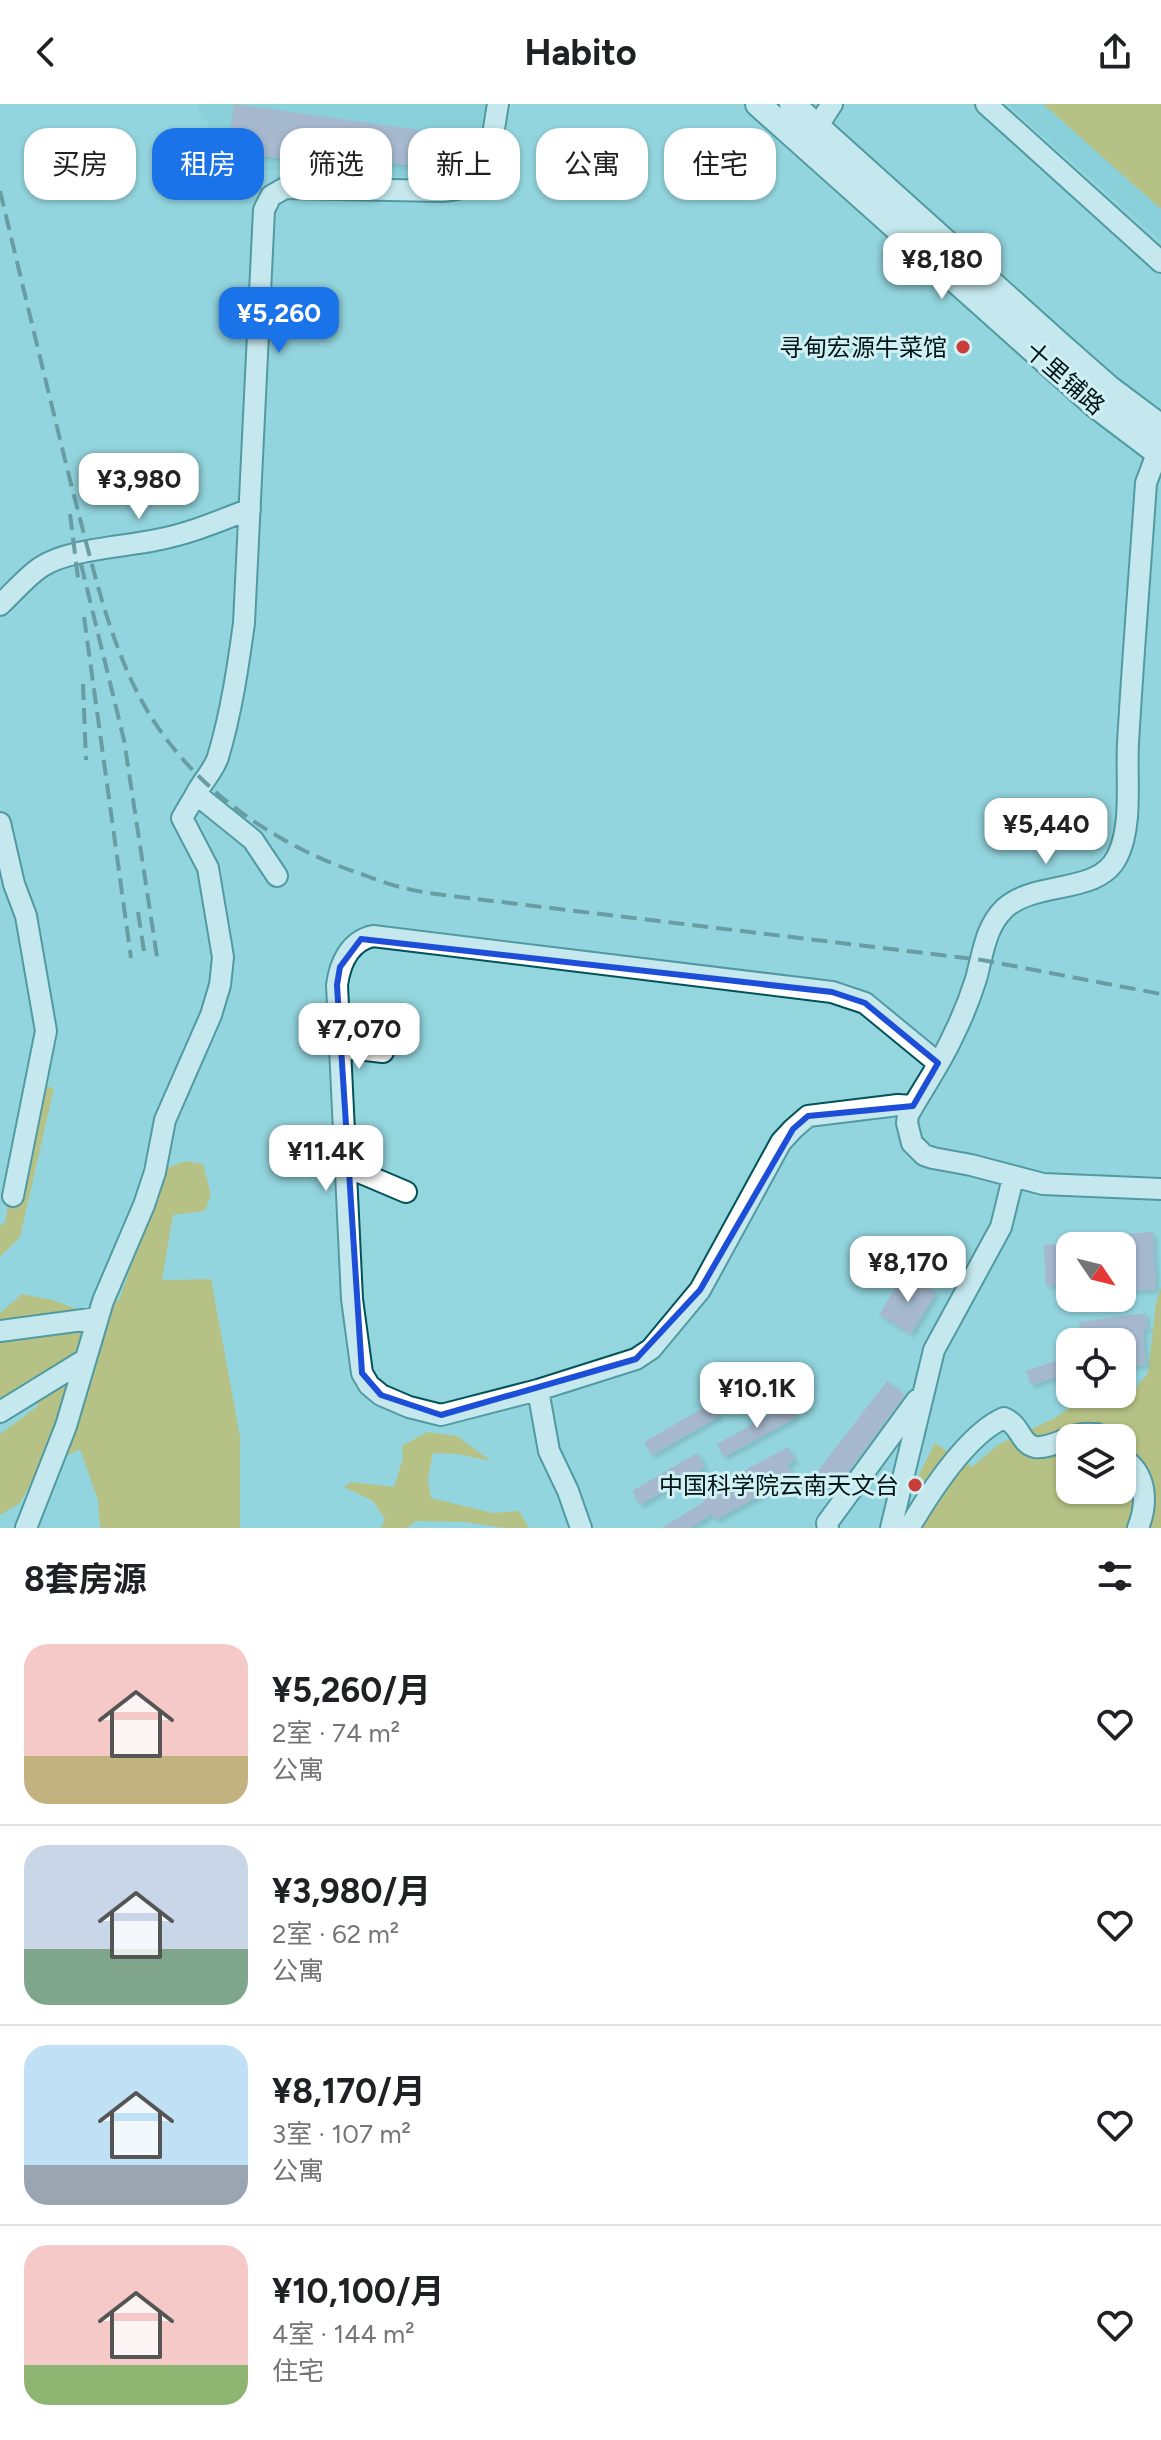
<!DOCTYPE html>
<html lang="zh">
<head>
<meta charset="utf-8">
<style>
  body { margin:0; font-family:Figtree,"Noto Sans SC",sans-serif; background:#f6f6f6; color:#202124; height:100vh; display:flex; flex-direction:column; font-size:30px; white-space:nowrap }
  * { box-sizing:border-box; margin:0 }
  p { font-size:26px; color:#757577 }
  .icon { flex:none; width:44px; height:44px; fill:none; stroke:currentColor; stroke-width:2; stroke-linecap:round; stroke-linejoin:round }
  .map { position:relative; height:1424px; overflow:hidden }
  .panel { display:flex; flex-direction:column; background:#fff; flex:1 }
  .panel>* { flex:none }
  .top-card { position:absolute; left:24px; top:24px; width:1114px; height:72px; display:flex; gap:16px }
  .needle { width:52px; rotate:125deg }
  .tools { position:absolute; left:1056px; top:1128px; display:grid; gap:16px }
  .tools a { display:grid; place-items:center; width:80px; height:80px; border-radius:16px; background:#fff; box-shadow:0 2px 6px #0004; font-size:40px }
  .price { position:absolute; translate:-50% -68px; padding:0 18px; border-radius:16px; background:#fff; color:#222; font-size:26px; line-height:52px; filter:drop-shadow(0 2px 4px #0008) }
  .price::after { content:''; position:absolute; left:50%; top:48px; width:24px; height:18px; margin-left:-12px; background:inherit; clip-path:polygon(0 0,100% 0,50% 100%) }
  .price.on { background:#1a73e8; color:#fff }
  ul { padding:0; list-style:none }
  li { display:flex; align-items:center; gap:24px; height:200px; padding:0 24px }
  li+li { border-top:2px solid #e0e0e0 }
  li span { display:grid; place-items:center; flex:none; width:224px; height:160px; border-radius:24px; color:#555 }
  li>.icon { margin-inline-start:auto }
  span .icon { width:96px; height:96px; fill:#fffc; stroke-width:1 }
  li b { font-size:34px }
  h2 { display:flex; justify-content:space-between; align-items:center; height:96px; padding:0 24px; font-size:34px }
  .tag { padding:0 28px; border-radius:24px; background:#fff; box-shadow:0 2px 6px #0004; font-size:28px; line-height:72px }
  .tag.on { background:#1a73e8; color:#fff }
  header { display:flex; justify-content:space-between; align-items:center; height:104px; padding:0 24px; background:#fff; font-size:36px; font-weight:700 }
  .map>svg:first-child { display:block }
  .built { fill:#7dcad4 }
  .green { fill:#dfab1a; fill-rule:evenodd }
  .building { fill:#bb96bb; filter:url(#shadow) }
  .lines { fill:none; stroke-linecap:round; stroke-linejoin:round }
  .minor-casing { stroke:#015259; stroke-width:24 }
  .major-casing { stroke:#015259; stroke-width:28 }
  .minor { stroke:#fff; stroke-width:20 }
  .major { stroke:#fff; stroke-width:24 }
  .rail { stroke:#345a5e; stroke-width:4; stroke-dasharray:16 8; stroke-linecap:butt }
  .marked { fill:none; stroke:#1d4ed8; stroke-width:6; stroke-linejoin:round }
  .poi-dot { fill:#cb3d3a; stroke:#d0f0f4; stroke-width:3 }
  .labels { text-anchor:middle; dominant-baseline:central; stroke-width:6; stroke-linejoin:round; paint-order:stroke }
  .poi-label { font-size:24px; fill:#001518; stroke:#d0f0f4; text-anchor:end }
  .street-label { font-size:24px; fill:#001518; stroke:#d0f0f4 }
</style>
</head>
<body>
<header><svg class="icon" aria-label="back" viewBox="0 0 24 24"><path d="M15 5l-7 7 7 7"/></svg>Habito<svg class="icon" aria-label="share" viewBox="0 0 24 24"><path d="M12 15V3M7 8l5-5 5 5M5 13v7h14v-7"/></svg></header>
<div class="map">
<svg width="1161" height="1424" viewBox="0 0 1161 1424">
  <defs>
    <filter id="shadow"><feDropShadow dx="3.5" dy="3.5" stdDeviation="2" flood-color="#0004"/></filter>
  </defs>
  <rect width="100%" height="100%" fill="#93d6de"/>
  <path class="built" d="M197,0H486L479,45L464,64L447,72L432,74L240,64L203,13Z
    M1007,0H1161V137Z"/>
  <path class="green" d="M1043,0H1161V105Z
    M30,981L54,984L20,1133L0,1153V1122L5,1118Z
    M185,1057L203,1060L211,1091L205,1107L173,1111L162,1176L211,1175L240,1332V1424H100L98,1396L80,1345L37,1368L20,1399L0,1411V1330L38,1302L32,1283L0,1298V1209L22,1190L52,1196L80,1206L119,1196L165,1065Z
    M1161,1184V1424H921L913,1382L935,1339L972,1363L999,1340L1055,1314L1078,1298L1121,1301L1148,1269L1156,1199ZM1070,1334H1122V1386H1070Z
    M427,1328L457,1332L491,1357L457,1350L433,1349L428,1375L431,1394L493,1409L519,1407L529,1424H505L465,1418L416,1417L408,1424H381L385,1415L373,1397L344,1383L351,1378L394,1383L403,1354L402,1342Z"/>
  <path class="building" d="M234,0L425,27L419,63L339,51L337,63L237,48L239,36L229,35Z
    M1153,1128L1156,1186L1122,1187V1142H1070V1180L1046,1182L1044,1141L1059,1140V1134Z
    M904,1170L936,1189L911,1230L879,1211Z
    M1145,1209L1148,1225L1143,1226L1146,1261L1122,1264V1228L1081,1234L1079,1218Z
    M1061,1255L1066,1270L1031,1281L1026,1267Z
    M887,1277L905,1291L834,1387L814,1372Z
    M712,1299L720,1312L652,1351L644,1338Z
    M790,1300L797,1313L724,1353L717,1340Z
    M788,1343L795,1356L787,1360L794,1373L715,1416L712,1410L690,1424H662L705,1397L701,1390Z
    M697,1349L705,1363L640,1401L632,1387Z"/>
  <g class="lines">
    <defs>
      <path id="minor" d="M986,0L1161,158
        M817,23L832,0
        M1161,339L1146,379C1140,466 1133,552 1128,639C1126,673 1133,723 1117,753C1098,791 1037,776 1005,804C985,823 983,850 976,875C970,894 962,914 953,932C941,959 923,984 908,1011L907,1019L912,1039L924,1051L933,1054L971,1061L1043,1080L1161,1085
        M0,501C13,489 26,473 41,463C68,445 123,443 156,436C189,430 219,417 250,405
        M0,719L14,780L26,812L46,927L13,1092
        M277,772L253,736L196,690C202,678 214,666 218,653C231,610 238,563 244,519L264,106L271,92L285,84L442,87C448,86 455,86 461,84C491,75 493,26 498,0
        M340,943L383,948
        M913,1002L898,1001L808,1012L793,1025L781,1038L700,1186L651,1245L636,1255L538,1286L441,1311L409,1303L381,1291L369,1281L362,1269L352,1195L337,881C340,859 350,837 373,832L832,888L865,899L938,959
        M347,1063L406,1088
        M0,1227L98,1214
        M538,1286L549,1347L568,1387L581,1424
        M0,1308L86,1255
        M1122,1354C1147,1369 1148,1399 1138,1424
        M26,1424L66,1322L103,1197L144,1101L155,1068L165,1016L211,911L220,881L223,853L208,764L182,714L196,690
        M828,1424L827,1419L917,1296
        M891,1424L934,1246L1001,1123L1013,1074
        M909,1424C929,1390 967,1330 1004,1314C1021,1321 1020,1340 1035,1343C1049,1345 1065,1334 1078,1331C1084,1329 1090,1330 1097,1330L1100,1334"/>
      <path id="major" d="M758,0L1095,301L1161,351
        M792,0L1060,241L1109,284L1161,323"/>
    </defs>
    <use href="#minor" class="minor-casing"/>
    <use href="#major" class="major-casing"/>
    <use href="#minor" class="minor"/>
    <use href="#major" class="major"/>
    <path class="rail" d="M0,87C24,187 48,287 73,388C91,455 106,527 138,590C184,679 270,740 364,771C377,776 391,781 404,784C428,790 453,792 476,795L982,856L1161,890
      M70,410L78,474
      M81,460L124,636L157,853
      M84,513L131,854
      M83,580L86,656
      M138,808L144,847"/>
  </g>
  <path d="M0 0H1161V1424H0ZM361,835L832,888L865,899L938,959L913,1002L808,1012L793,1025L700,1186L636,1255L441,1311L381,1291L362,1269L337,881L340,863Z" fill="#93d6de" fill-opacity=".55" fill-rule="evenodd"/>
  <path class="marked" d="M361,835L832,888L865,899L938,959L913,1002L808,1012L793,1025L700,1186L636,1255L441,1311L381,1291L362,1269L337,881L340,863Z"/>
  <g class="poi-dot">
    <circle cx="963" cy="243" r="8"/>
    <circle cx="915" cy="1381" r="8"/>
  </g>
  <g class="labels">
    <g class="poi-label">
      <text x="947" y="243">寻甸宏源牛菜馆</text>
      <text x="899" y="1381">中国科学院云南天文台</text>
    </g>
    <g class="street-label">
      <text transform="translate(1065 274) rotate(41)">十里铺路</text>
    </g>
  </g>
</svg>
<div class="tools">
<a><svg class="needle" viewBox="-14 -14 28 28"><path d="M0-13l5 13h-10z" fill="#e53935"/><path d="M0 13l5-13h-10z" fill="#757577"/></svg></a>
<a><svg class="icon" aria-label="locate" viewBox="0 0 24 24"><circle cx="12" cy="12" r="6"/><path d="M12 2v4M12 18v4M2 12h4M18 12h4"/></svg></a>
<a><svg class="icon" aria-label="layers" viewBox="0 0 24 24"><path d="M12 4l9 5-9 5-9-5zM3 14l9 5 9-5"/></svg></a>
</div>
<b class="price" style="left:942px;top:197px">¥8,180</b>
<b class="price on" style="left:279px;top:251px">¥5,260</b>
<b class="price" style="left:139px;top:417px">¥3,980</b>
<b class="price" style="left:1046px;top:762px">¥5,440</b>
<b class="price" style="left:359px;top:967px">¥7,070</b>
<b class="price" style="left:326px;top:1089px">¥11.4K</b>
<b class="price" style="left:908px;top:1200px">¥8,170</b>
<b class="price" style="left:757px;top:1326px">¥10.1K</b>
<div class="top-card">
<a class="tag">买房</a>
<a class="tag on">租房</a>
<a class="tag">筛选</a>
<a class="tag">新上</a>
<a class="tag">公寓</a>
<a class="tag">住宅</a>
</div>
</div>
<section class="panel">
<h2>8套房源<svg class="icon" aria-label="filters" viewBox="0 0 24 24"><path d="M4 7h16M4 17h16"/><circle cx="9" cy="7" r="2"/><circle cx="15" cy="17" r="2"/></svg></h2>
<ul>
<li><span style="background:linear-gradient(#f6c9c9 70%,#c2b280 0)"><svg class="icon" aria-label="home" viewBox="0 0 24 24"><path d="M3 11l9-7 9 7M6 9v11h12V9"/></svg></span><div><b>¥5,260/月</b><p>2室 · 74 m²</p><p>公寓</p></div><svg class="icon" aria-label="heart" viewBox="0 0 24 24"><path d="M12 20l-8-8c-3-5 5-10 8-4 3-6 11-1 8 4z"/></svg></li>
<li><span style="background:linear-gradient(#c9d6e8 65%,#7fa58c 0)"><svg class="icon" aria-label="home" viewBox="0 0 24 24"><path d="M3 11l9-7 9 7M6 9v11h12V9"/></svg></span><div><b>¥3,980/月</b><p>2室 · 62 m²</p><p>公寓</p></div><svg class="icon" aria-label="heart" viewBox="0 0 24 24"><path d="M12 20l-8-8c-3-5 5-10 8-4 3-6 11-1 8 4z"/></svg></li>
<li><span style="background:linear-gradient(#bfe0f5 75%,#9aa5b1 0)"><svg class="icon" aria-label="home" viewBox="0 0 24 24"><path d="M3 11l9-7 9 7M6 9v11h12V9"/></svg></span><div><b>¥8,170/月</b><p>3室 · 107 m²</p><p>公寓</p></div><svg class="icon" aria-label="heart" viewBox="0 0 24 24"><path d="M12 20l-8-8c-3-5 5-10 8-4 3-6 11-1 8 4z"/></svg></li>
<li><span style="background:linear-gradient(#f6c9c9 75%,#8fb573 0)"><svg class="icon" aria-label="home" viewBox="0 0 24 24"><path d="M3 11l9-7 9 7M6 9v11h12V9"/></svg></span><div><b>¥10,100/月</b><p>4室 · 144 m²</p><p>住宅</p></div><svg class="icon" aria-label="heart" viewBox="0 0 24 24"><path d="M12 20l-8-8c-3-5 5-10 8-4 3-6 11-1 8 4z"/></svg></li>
</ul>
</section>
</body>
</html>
